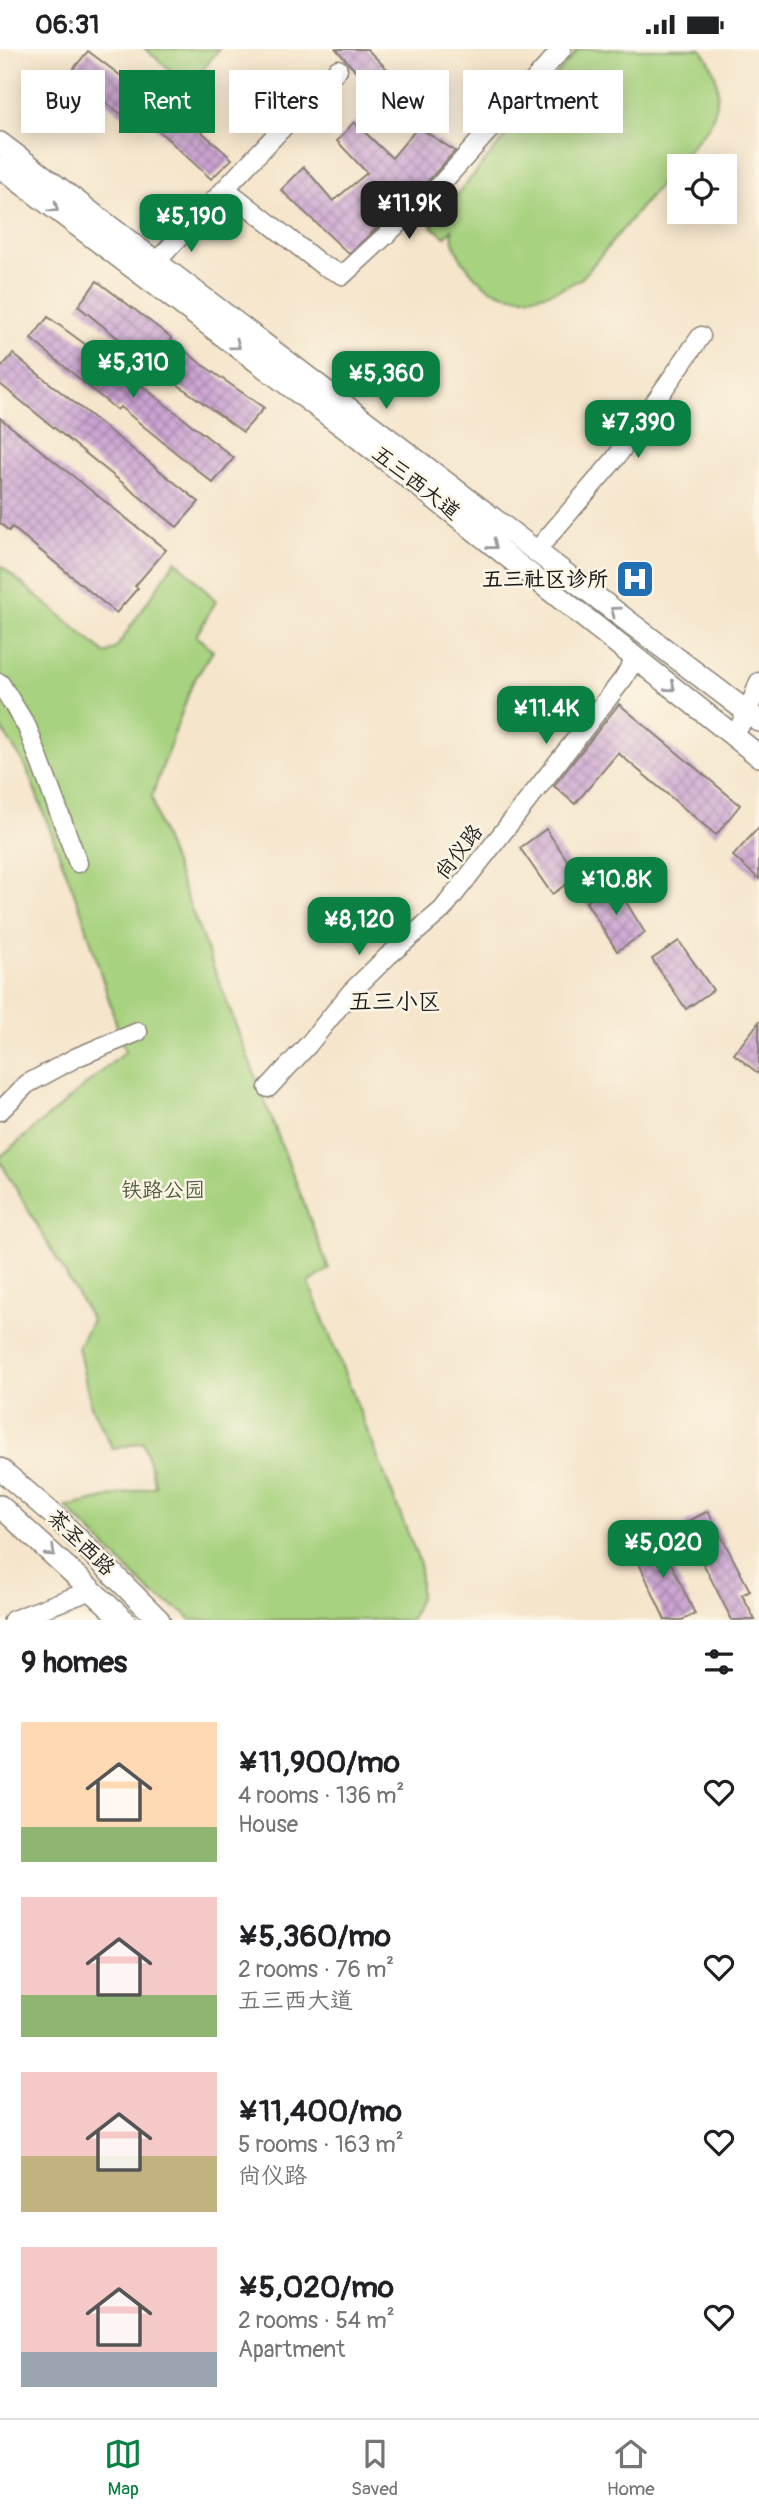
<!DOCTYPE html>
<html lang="en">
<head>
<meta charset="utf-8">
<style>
  body { margin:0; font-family:Pangolin,"LXGW WenKai TC",sans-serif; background:#f2f2f2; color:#202124; height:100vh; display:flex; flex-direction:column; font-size:26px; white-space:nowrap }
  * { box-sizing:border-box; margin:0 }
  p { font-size:23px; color:#757577 }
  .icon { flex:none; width:38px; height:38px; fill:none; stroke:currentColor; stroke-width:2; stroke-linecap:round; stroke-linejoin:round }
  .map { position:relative; height:1571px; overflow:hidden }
  .sheet { display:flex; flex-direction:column; background:#fff; flex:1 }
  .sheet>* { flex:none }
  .top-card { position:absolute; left:21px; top:21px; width:718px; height:63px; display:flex; gap:14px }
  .tools { position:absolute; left:667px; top:105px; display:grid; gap:14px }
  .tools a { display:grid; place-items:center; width:70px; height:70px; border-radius:0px; background:#fff; box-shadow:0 4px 18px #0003; font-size:35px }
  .price { position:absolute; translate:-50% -60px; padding:0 16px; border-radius:14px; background:#0b8043; color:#fff; font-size:23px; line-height:46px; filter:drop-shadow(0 2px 4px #0008) }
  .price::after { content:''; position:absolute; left:50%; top:42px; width:21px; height:16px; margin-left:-10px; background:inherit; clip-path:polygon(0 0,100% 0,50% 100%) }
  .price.on { background:#222; color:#fff }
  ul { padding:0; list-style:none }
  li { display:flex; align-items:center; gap:21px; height:175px; padding:0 21px }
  li span { display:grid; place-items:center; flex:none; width:196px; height:140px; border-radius:0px; color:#555 }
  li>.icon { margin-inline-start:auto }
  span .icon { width:84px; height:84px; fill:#fffc; stroke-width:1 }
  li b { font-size:30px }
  h2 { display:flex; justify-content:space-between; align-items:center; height:84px; padding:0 21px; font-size:30px }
  .pill { padding:0 24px; border-radius:0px; background:#fff; box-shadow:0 4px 18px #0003; font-size:24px; line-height:63px }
  .pill.on { background:#0b8043; color:#fff }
  .status { display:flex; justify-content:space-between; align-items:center; height:49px; padding:0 35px; background:#fff; direction:ltr }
  .status svg { height:19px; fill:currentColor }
  .tab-bar { display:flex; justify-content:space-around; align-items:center; height:98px; border-top:2px solid #e0e0e0; background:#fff; font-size:19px; color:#757577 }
  .tab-bar a { display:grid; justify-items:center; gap:4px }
  .tab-bar .on { color:#0b8043 }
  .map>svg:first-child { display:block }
  .park { fill:#a7d27f; stroke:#62774e; stroke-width:2 }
  .building { fill:url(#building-cross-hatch) }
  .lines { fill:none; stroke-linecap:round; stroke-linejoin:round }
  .minor-casing { stroke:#888074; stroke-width:21 }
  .major-casing { stroke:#888074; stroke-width:24 }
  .minor { stroke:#fff; stroke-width:18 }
  .major { stroke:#fff; stroke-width:21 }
  .oneway { stroke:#999 }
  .labels { text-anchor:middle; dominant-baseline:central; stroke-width:5; stroke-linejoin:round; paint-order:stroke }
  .street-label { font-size:21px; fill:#1c1c1c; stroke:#fcf5e5 }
  .poi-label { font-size:21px; font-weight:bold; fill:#1c1c1c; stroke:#fcf5e5; text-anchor:end }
  .park-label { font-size:21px; fill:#4d5c3f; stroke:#fcf5e5 }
  .neighbourhood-label { font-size:23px; fill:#1c1c1c; stroke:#fcf5e5 }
</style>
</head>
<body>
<div class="status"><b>06:31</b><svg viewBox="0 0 49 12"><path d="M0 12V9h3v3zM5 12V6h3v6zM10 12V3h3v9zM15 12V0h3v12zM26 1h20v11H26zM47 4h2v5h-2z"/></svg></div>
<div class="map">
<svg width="759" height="1571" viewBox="0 0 759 1571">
  <defs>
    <pattern id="building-cross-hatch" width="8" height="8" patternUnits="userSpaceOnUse" patternTransform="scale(1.75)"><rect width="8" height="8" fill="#cba3d2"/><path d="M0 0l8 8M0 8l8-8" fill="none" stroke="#a484aa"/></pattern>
  </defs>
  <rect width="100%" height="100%" fill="#fcf5e5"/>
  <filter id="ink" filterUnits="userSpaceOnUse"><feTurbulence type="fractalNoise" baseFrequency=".0143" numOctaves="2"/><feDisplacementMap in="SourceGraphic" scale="14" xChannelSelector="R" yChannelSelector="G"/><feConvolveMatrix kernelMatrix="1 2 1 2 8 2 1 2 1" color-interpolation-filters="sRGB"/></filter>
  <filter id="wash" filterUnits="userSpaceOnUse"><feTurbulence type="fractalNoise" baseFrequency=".00686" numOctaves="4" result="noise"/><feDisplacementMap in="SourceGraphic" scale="28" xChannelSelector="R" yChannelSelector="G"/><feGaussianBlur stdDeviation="1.57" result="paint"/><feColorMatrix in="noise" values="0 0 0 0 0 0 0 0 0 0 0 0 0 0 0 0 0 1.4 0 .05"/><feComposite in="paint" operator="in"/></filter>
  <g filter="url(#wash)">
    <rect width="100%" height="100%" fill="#f5e5cb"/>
    <path class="park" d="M145,0H219L190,37Z
      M578,0H701C720,24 723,49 709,77L582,229C544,252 498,260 468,219C458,206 452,196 452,180L445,188L431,177Z
      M176,511L216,552L196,587L213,602L192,635L152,747L158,773L329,1220L309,1234L420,1515V1548L411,1571H191L185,1564L152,1545L66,1458L156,1437L143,1393L113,1400L91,1357L78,1298L92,1271L0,1112V1108L125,1003L83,867L26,718L0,677V516L106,605L116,599Z"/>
    <g id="blocks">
      <path class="building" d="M336,0H367L394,27L389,34L392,55H368V36Z
        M88,2L141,42L125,68L69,25Z
        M164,49L232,110L211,130L146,70Z
        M354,73L392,109L418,78L455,102L430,130L349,205L281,141L304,118L333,152L367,124L337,92Z
        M97,232L172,289L171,290L200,314L264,359L243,383L159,322L78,257Z
        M48,268L142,337L234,409L213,434L120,358L117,361L31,290Z
        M13,305L199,453L177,478L0,335V320Z
        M0,369L166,501L135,537L138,539L116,564L12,478L9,482L0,474Z
        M619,655L740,756L716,786L618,704L575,755L554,737Z
        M759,778V830L733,807Z
        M546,780L578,827L552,845L520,799Z
        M615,835L645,884L617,902L586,853Z
        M679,892L713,941L686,960L652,910Z
        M759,973V1025L734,1005Z
        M708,1462L750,1542L742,1546L755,1571H732L683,1475Z
        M658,1487L695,1565L682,1571H665L632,1499Z"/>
    </g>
  </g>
  <g filter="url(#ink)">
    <use href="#blocks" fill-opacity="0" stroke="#888074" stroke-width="2"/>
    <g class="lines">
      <defs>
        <path id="minor" d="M226,140L322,216L343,226L440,136L562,0
          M156,213L338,20
          M536,502L615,410L701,287
          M0,634L27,678L78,814
          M734,687L748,662L759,633
          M268,1039L308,996L351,943L388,907L442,861L623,630L636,608
          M0,1062L27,1035L77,1008L138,983
          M13,1571L92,1541"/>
        <path id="major" d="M0,94L759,672
          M0,118L361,391L759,707
          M0,1420L57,1469L159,1571
          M0,1457L124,1571"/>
      </defs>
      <use href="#minor" class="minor-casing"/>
      <use href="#major" class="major-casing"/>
      <use href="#minor" class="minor"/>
      <use href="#major" class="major"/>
    </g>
    <defs><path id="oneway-chevron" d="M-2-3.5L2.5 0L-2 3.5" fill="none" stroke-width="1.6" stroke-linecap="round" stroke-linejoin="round" transform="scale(1.75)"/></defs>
    <g class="oneway">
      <use href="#oneway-chevron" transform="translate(54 159) rotate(37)"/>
      <use href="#oneway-chevron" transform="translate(236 296) rotate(37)"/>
      <use href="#oneway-chevron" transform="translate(493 496) rotate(38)"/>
      <use href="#oneway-chevron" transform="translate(615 562) rotate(-143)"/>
      <use href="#oneway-chevron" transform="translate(671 638) rotate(40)"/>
      <use href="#oneway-chevron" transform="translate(51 1503) rotate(43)"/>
    </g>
  </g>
  <defs>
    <symbol id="hospital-square" viewBox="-11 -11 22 22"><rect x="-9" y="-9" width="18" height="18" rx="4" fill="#1f6fb2" stroke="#fcf5e5"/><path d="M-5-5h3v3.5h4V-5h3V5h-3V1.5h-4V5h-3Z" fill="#fff"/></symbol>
  </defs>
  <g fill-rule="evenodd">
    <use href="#hospital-square" x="613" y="508" width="44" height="44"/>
  </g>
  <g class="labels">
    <g class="street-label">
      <text transform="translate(416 434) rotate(38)">五三西大道</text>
      <text transform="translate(459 803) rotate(-52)">尚仪路</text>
      <text transform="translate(81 1494) rotate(44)">茶圣西路</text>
    </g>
    <g class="poi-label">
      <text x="608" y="530">五三社区诊所</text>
    </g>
    <g class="park-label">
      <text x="163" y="1141">铁路公园</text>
    </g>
    <g class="neighbourhood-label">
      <text x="395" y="952">五三小区</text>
    </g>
  </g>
</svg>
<div class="tools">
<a><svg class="icon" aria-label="locate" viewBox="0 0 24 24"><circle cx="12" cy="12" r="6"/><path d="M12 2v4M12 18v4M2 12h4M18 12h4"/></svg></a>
</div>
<b class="price on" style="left:409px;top:192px">¥11.9K</b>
<b class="price" style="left:191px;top:205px">¥5,190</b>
<b class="price" style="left:133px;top:351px">¥5,310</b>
<b class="price" style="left:386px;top:362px">¥5,360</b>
<b class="price" style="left:638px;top:411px">¥7,390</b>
<b class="price" style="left:546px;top:697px">¥11.4K</b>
<b class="price" style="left:616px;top:868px">¥10.8K</b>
<b class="price" style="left:359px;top:908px">¥8,120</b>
<b class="price" style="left:663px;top:1531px">¥5,020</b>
<div class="top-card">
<a class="pill">Buy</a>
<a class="pill on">Rent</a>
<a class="pill">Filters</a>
<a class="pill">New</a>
<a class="pill">Apartment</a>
</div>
</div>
<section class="sheet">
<h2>9 homes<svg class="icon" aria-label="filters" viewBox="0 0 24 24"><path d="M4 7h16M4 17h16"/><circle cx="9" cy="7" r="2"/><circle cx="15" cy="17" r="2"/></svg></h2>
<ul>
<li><span style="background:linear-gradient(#ffd9b3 75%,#8fb573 0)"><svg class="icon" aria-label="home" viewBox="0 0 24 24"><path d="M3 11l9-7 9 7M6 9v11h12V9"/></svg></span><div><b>¥11,900/mo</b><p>4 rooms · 136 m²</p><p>House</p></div><svg class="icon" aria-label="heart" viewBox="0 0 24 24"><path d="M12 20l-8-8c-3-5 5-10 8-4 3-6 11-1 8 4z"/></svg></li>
<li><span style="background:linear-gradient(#f6c9c9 70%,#8fb573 0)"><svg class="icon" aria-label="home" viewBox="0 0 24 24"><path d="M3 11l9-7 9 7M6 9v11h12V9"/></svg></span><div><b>¥5,360/mo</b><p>2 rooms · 76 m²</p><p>五三西大道</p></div><svg class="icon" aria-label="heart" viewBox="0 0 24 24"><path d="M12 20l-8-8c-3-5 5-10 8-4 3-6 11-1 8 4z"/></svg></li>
<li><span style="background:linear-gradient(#f6c9c9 60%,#c2b280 0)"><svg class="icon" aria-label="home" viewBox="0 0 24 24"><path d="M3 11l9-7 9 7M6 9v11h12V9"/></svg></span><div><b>¥11,400/mo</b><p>5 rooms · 163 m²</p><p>尚仪路</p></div><svg class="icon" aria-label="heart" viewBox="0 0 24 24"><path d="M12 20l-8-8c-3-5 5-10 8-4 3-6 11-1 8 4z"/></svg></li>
<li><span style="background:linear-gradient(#f6c9c9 75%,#9aa5b1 0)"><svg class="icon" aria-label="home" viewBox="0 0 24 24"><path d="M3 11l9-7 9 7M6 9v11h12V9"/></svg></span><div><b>¥5,020/mo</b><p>2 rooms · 54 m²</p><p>Apartment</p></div><svg class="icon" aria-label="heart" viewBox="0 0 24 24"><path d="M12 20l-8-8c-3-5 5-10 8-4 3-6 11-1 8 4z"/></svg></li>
</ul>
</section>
<nav class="tab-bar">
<a class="on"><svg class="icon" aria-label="map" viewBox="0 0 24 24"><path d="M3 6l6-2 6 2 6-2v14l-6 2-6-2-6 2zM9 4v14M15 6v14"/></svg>Map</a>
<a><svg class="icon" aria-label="saved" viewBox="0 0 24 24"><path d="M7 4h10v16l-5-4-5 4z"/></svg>Saved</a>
<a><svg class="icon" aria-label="home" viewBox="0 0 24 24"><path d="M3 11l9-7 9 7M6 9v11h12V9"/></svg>Home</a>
</nav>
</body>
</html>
